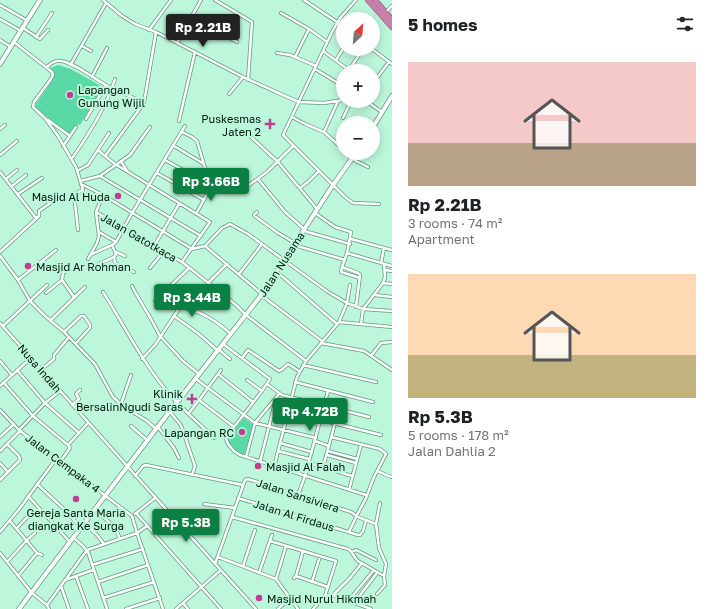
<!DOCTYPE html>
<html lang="en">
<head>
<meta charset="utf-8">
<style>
  body { margin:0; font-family:"Golos Text",sans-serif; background:#f6f6f6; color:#202124; height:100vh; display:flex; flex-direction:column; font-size:15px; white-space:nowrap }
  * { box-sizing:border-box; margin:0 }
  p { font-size:13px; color:#757577 }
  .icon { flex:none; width:22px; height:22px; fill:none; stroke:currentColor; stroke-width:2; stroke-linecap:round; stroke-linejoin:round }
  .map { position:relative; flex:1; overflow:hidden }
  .side { display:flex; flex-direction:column; background:#fff; width:320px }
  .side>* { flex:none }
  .needle { width:26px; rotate:26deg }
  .fabs { position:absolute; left:336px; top:12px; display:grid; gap:8px }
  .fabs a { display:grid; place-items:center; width:44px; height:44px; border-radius:50%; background:#fff; box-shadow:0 2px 10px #0003; font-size:20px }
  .price { position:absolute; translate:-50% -34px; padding:0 9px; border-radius:4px; background:#0b8043; color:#fff; font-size:13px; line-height:26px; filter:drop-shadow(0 1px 2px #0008) }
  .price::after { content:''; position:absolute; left:50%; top:24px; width:12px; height:9px; margin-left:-6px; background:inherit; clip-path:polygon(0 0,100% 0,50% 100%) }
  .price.current { background:#222; color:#fff }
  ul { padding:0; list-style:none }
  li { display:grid; align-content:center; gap:8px; height:212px; padding:0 16px }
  li span { display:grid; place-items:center; height:124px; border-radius:0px; color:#555 }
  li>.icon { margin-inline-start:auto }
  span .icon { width:72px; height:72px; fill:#fffc; stroke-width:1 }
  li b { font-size:17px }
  h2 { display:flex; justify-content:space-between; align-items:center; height:48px; padding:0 16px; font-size:17px }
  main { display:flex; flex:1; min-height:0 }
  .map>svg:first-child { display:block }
  .green { fill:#59d9a6 }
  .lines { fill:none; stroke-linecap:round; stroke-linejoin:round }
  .street-casing { stroke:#629a81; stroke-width:4 }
  .secondary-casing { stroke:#629a81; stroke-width:5.5 }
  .highway-casing { stroke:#825b73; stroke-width:6 }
  .street { stroke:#fff; stroke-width:2.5 }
  .secondary { stroke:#fff; stroke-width:4 }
  .highway { stroke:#c780aa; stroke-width:5 }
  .poi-dot { fill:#bb4090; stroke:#bcf7db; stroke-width:1.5 }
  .labels { text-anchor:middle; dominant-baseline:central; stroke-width:4; stroke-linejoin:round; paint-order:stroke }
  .poi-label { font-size:11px; fill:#01160d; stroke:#bcf7db; text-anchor:start }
  .street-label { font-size:11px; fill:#01160d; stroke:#bcf7db }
</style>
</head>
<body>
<main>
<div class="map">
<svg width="392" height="609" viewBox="0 0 392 609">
  <rect width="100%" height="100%" fill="#bcf7db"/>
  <path class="green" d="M58,65L71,69L103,87L80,125L78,124L71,135L35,108L36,104L52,81L54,75L50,68Z
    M244,418L254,425L244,455L234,449L227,439Z"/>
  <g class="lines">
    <defs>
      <path id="street" d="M103,0L122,16L135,24L156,32L243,77L285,96L299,102L324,103L343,100
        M215,0L252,22L248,80
        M304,0L343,26
        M356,0L341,17L333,30L283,135L345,197L353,203L379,204
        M0,5L28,21
        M386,12L392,6
        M281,13L309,29L327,42
        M191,18L237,42
        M0,19L21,31
        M23,28L40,39L48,30
        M149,30L171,0
        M156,32L144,103L105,156L115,164L210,222L182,262
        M36,37L52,13
        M0,40L11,47
        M14,42L52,72L53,75L51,79L34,102L33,107L45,118L58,136L76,167L83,190L74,194L78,230
        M177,43L201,0
        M82,46L91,51
        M372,49L392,64
        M323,51L350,71
        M277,53L290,55L316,66
        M295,57L309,29
        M336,60L343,49
        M71,64L106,3
        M47,67C51,63 55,60 61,61C76,63 98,82 113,89C124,94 133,97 144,103
        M315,69L343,86
        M349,70L363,49
        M92,77L107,48
        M373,83L389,62
        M229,94L243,77
        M366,101L382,112
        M292,117L305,124L324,132L343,149
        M343,118L351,101
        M86,119L106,85
        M48,120L70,136
        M179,121L195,52
        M0,129L5,125
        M182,132L192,137L197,141L210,185L208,192L196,214
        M324,132L338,101
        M251,137L278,162L317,209
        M63,146L76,127
        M174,146L204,164
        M98,150L105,156
        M347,153L356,161L368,167
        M0,155L17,141
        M73,157C90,132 106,107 115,79
        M165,160L210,185
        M121,161L127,171
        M77,171L88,165L109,133
        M0,172L36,218
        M157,173L204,200
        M100,176L201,236
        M6,179L17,170
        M258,179L285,212L304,229
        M80,181L100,176L130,155L150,127
        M81,184L103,195L192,249
        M249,185L267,172L293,146
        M12,186L26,175
        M300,188L308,182L319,171
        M18,194L42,178
        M96,212L182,262L236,305L246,315L306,361
        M257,212L254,215L256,217L278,233L295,243
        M315,213L335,227L351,232L347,253L342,267L358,273L360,275L356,307
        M304,231L350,244
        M99,232L116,242
        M351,239L392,250
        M112,245L116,254L114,257L115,263L134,272
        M294,245L345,260
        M154,246L179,204
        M205,246L262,294
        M192,249L205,246L222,228L230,224L248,234L328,292L347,303L363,309L392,311
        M0,252L39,216V211L59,197
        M116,252L125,256
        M347,253L392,266
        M90,255L112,245L116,242L132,213L185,126
        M0,256L18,280L30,301L44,315L64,332L95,364L113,397L123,406L147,421L156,429
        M88,259L97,243L99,236L96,212L103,195
        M381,263L384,248
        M99,264L114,257
        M342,267L341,272L360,278
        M150,268L164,251
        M68,270L63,273L62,280L74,297
        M385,270L392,271
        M277,272L337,324
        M239,274L262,244
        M18,280L56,250
        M208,283L227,264
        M383,283L392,284
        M132,286L135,292L151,319L160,336L183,361L199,374
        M103,292C124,325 141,360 166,390C180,408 198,422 214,438
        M46,293L62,280
        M161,295C174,306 186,307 202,314C213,319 222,326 231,334
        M261,295L322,341
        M375,295L392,297
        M155,301L189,268
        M191,310L200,298L205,295L211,285
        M174,316L199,334L217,350
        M51,320L85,287
        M339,322L392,327
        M0,323L128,467L256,609
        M361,324L363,309L383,283L385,277L384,264
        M3,326L47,285
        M64,332L81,316H84L90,325V328L76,343
        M321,343L364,351L392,370
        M223,344L270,379L262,391L227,436L226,439L228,444L234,451L240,455L366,495
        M218,349L230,359
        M371,356L381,343L392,342
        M242,358L248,350L279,371L281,370L288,364L299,371
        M142,359L155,345L180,307
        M0,361L12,375
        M303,365L376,382
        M17,370L45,403L79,433
        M41,370L54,359V355L69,337
        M221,370L199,400L234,427
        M218,374L253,402
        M196,379L255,423L316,438
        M247,380L262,391
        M295,382L373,402
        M4,383L33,416L68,445
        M267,384L282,395L369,417
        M0,386L31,358
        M121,404L131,375
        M72,405L79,399L76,394L80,390
        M0,410L19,430L132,516
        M170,412L180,424L182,428L195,466L192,475
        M288,412L320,421
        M189,413L199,400
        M287,416L319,424
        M321,420L381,435
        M131,426L147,440
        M158,427L174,448L179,458
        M19,430L45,403L60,391
        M0,437L14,424
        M331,437L380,449L386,454L374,477L366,498L357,515L349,532
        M315,441L329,446
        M280,443L312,452
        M0,451L20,431
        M278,451L309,459
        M328,451L357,459
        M327,455L356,463
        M246,457L255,423L279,394
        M60,462L70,448L68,445L88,423
        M260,462L276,399
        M0,463L8,472
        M309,463L352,476
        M274,467L297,377L306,361L339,322L347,303L350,285
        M323,467L335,423
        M377,471L391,477
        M135,476L143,466L146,465L243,485
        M0,480L20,460L19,456L7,444
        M37,484L67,512L81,528
        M349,490L361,445
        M298,495L305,476L328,391
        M28,496L70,542
        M238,498L358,535H360L363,531L366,521
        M204,504L235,508
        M95,510L115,527L120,539
        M136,513L221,609
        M135,514L155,498
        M132,516L137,533L163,609
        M232,517L348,549C353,551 353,557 358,561L384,576
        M10,521L37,553L42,555
        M85,524L97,535L104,544
        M376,524L380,503
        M17,528L30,514
        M0,532L20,508L56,459
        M74,538L82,545L88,552L107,609
        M270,541L336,561L325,596
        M352,552L356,550L376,560
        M0,553L32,593L47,605L49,609
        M218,557L276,579L298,609
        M7,562L27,540L35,533
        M215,564L245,480L248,479L351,512L358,517L376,524L379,548L386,564L384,576L385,585L377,594
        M92,565L143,549
        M243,566L255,530
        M259,573L272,535
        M18,576L37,553
        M76,576L88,609
        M296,576L328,587
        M294,578L296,576L303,551
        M276,579L286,546
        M65,580L93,570
        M98,582L148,565
        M312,582L320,556
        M61,586L69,609
        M333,595L350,578L362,563
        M103,598L154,582
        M349,600L374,570
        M183,603L188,609
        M354,603L377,573
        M47,605L87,550L137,533L147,526
        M126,609L160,598
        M176,609L221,570
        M278,609L290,598
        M313,609L325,596L333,595L371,609"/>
      <path id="secondary" d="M0,64L40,0
        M373,127L392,96
        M19,609L156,429L262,294L333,185L356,153"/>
      <path id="highway" d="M368,0L392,27
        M375,0L392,20"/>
    </defs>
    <use href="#street" class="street-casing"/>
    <use href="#secondary" class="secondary-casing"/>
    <use href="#highway" class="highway-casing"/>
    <use href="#street" class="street"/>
    <use href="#secondary" class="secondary"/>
    <use href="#highway" class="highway"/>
  </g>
  <g class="poi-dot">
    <circle cx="70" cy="95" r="4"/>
    <path d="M268 118h4v4h4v4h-4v4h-4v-4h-4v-4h4z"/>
    <circle cx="118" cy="196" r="4"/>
    <circle cx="28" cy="266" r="4"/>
    <path d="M190 393h4v4h4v4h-4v4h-4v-4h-4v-4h4z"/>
    <circle cx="242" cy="432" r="4"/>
    <circle cx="258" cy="466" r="4"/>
    <circle cx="76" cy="499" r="4"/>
    <circle cx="259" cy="598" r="4"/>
  </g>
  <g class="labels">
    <g class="poi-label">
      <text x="78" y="89">Lapangan<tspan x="78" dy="13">Gunung Wijil</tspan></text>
      <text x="261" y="118" text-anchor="end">Puskesmas<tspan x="261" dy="13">Jaten 2</tspan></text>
      <text x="110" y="196" text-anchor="end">Masjid Al Huda</text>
      <text x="36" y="266">Masjid Ar Rohman</text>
      <text x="183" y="393" text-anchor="end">Klinik<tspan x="183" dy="13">BersalinNgudi Saras</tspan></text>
      <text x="234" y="432" text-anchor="end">Lapangan RC</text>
      <text x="266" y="466">Masjid Al Falah</text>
      <text x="76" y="512" text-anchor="middle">Gereja Santa Maria<tspan x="76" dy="13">diangkat Ke Surga</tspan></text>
      <text x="267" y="598">Masjid Nurul Hikmah</text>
    </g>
    <g class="street-label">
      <text transform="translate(139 237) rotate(30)">Jalan Gatotkaca</text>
      <text transform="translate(281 264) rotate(-57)">Jalan Nusama</text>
      <text transform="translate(40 368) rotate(49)">Nusa Indah</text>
      <text transform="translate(63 463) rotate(37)">Jalan Cempaka 4</text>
      <text transform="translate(298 495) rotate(18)">Jalan Sansiviera</text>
      <text transform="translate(294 515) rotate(17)">Jalan Al Firdaus</text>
    </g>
  </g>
</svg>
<div class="fabs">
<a><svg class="needle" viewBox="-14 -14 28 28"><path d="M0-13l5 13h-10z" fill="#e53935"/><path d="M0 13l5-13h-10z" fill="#757577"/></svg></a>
<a>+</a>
<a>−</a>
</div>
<b class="price current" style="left:203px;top:48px">Rp 2.21B</b>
<b class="price" style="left:211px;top:202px">Rp 3.66B</b>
<b class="price" style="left:192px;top:318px">Rp 3.44B</b>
<b class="price" style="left:310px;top:432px">Rp 4.72B</b>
<b class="price" style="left:186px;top:543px">Rp 5.3B</b>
</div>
<section class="side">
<h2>5 homes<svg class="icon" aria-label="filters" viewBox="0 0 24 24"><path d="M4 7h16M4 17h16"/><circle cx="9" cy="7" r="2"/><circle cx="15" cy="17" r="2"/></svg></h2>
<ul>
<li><span style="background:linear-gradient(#f6c9c9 65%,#b9a48a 0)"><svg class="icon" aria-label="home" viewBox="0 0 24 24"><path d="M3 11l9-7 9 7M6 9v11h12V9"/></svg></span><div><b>Rp 2.21B</b><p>3 rooms · 74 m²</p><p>Apartment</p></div></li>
<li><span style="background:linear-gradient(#ffd9b3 65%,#c2b280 0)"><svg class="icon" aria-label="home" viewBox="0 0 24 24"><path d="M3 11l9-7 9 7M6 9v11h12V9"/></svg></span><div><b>Rp 5.3B</b><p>5 rooms · 178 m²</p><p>Jalan Dahlia 2</p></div></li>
</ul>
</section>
</main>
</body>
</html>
